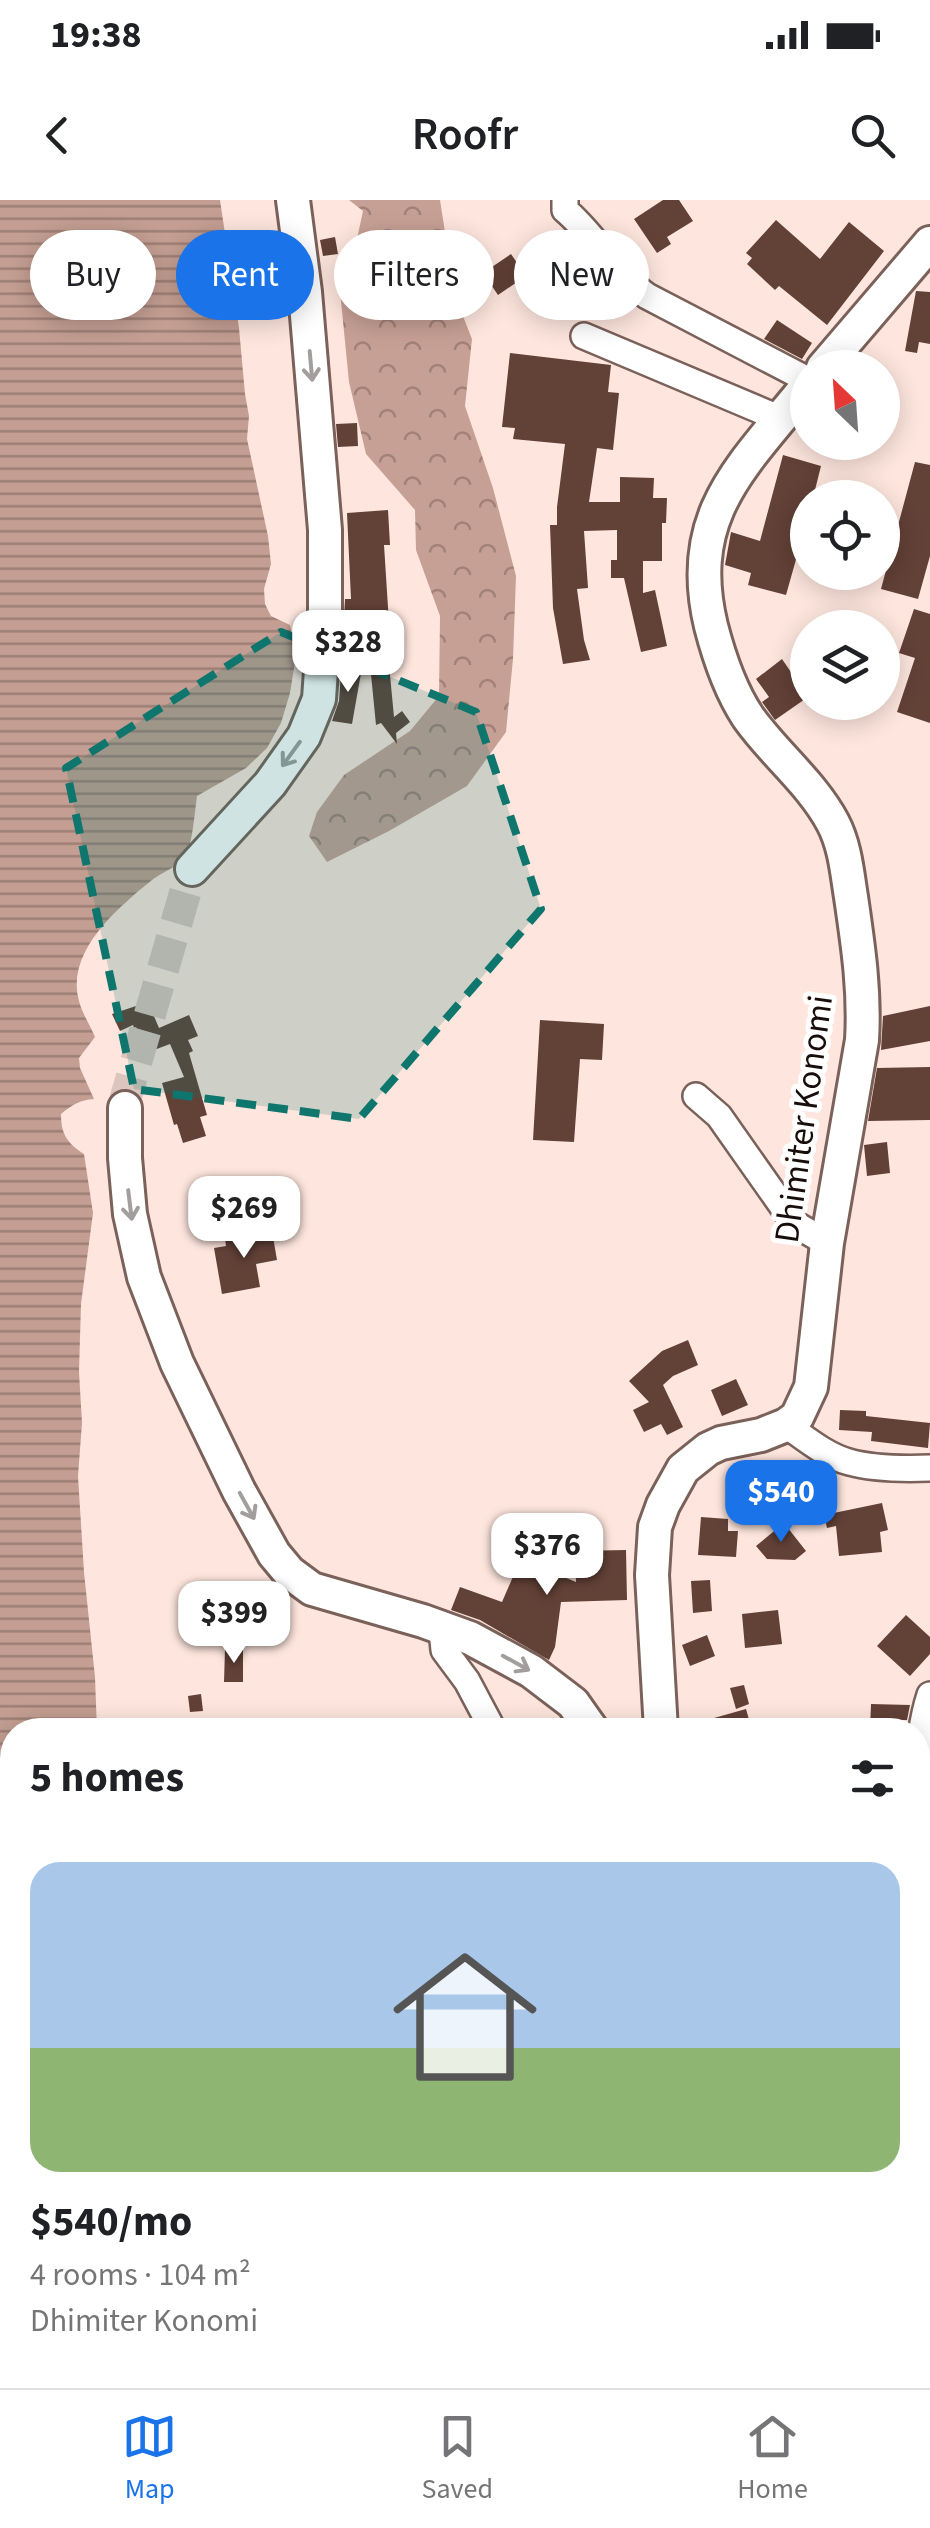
<!DOCTYPE html>
<html lang="en">
<head>
<meta charset="utf-8">
<style>
  body { margin:0; font-family:"Source Sans 3",sans-serif; background:#f6f6f6; color:#202124; height:100vh; display:flex; flex-direction:column; font-size:38px; white-space:nowrap }
  * { box-sizing:border-box; margin:0 }
  p { font-size:32px; color:#757577 }
  .icon { flex:none; width:55px; height:55px; fill:none; stroke:currentColor; stroke-width:2; stroke-linecap:round; stroke-linejoin:round }
  .map { position:relative; flex:1; overflow:hidden }
  .sheet { position:absolute; left:0px; top:1518px; width:930px; height:672px; display:flex; flex-direction:column; background:#fff; border-radius:40px 40px 0 0; box-shadow:0 5px 25px #0003 }
  .sheet>* { flex:none }
  .guide { position:absolute; left:30px; top:30px; width:870px; height:90px; display:flex; gap:20px }
  .needle { width:65px; rotate:335deg }
  .fabs { position:absolute; left:790px; top:150px; display:grid; gap:20px }
  .fabs a { display:grid; place-items:center; width:110px; height:110px; border-radius:50%; background:#fff; box-shadow:0 5px 25px #0003; font-size:50px }
  .price { position:absolute; translate:-50% -85px; padding:0 22px; border-radius:20px; background:#fff; color:#222; font-size:32px; line-height:65px; filter:drop-shadow(0 2px 5px #0008) }
  .price::after { content:''; position:absolute; left:50%; top:60px; width:30px; height:22px; margin-left:-15px; background:inherit; clip-path:polygon(0 0,100% 0,50% 100%) }
  .price.selected { background:#1a73e8; color:#fff }
  ul { padding:0; list-style:none }
  li { display:grid; align-content:center; gap:20px; height:530px; padding:0 30px }
  li span { display:grid; place-items:center; height:310px; border-radius:30px; color:#555 }
  li>.icon { margin-inline-start:auto }
  span .icon { width:180px; height:180px; fill:#fffc; stroke-width:1 }
  li b { font-size:42px }
  h2 { display:flex; justify-content:space-between; align-items:center; height:120px; padding:0 30px; font-size:42px }
  .tag { padding:0 35px; border-radius:45px; background:#fff; box-shadow:0 5px 25px #0003; font-size:35px; line-height:90px }
  .tag.selected { background:#1a73e8; color:#fff }
  .status { display:flex; justify-content:space-between; align-items:center; height:70px; padding:0 50px; background:#fff; direction:ltr }
  .status svg { height:28px; fill:currentColor }
  header { display:flex; justify-content:space-between; align-items:center; height:130px; padding:0 30px; background:#fff; font-size:45px; font-weight:600 }
  .dock { display:flex; justify-content:space-around; align-items:center; height:140px; border-top:2px solid #e0e0e0; background:#fff; font-size:28px; color:#757577 }
  .dock a { display:grid; justify-items:center; gap:5px }
  .dock .selected { color:#1a73e8 }
  .map>svg:first-child { display:block }
  .forest { fill:url(#forest-crowns) }
  .water { fill:url(#water-rules) }
  .building { fill:#624137 }
  .lines { fill:none; stroke-linecap:round; stroke-linejoin:round }
  .major-tunnel { stroke:#dbc5be; stroke-width:32; stroke-dasharray:32 16; stroke-linecap:butt }
  .minor-casing { stroke:#7a6159; stroke-width:30 }
  .major-casing { stroke:#7a6159; stroke-width:38 }
  .minor { stroke:#fff; stroke-width:25 }
  .major { stroke:#fff; stroke-width:32 }
  .oneway { stroke:#a29e9d }
  .marked { fill:#0f766e; fill-opacity:0.2; stroke:#0f766e; stroke-width:8; stroke-dasharray:20 12; stroke-linejoin:round }
  .labels { text-anchor:middle; dominant-baseline:central; stroke-width:10; stroke-linejoin:round; paint-order:stroke }
  .street-label { font-size:35px; fill:#170d0a; stroke:#fff }
</style>
</head>
<body>
<div class="status"><b>19:38</b><svg viewBox="0 0 49 12"><path d="M0 12V9h3v3zM5 12V6h3v6zM10 12V3h3v9zM15 12V0h3v12zM26 1h20v11H26zM47 4h2v5h-2z"/></svg></div>
<header><svg class="icon" aria-label="back" viewBox="0 0 24 24"><path d="M15 5l-7 7 7 7"/></svg>Roofr<svg class="icon" aria-label="search" viewBox="0 0 24 24"><circle cx="10" cy="10" r="6"/><path d="M15 15l6 6"/></svg></header>
<div class="map">
<svg width="930" height="2188" viewBox="0 0 930 2188">
  <defs>
    <pattern id="forest-crowns" width="20" height="18" patternUnits="userSpaceOnUse" patternTransform="scale(2.5)"><rect width="20" height="18" fill="#c7a095"/><path d="M2 6a3 3 0 1 1 6 0M12 15a3 3 0 1 1 6 0" fill="none" stroke="#a18178"/></pattern>
    <pattern id="water-rules" width="6" height="5" patternUnits="userSpaceOnUse" patternTransform="scale(2.5)"><rect width="6" height="5" fill="#c49e92"/><path d="M0 2.5h6" fill="none" stroke="#9e7f75"/></pattern>
  </defs>
  <rect width="100%" height="100%" fill="#fee6de"/>
  <path class="forest" d="M349,0H440L455,96L472,139L465,206L493,288L516,376L513,459L506,532L467,586L389,631L327,662L309,636L317,612L344,575L410,531L439,496L440,416L416,350L415,310L366,254L349,182L340,91L355,48L363,11Z"/>
  <path class="water" d="M0,0H220L239,128L245,194L249,216L247,239L268,336L271,364L264,389L265,404L271,416L290,425L296,456L290,493L281,523L267,548L246,568L197,596C195,610 192,648 185,657C178,667 162,672 152,680C119,707 65,751 79,801C82,813 90,825 95,837L79,858L80,868L94,899C80,900 72,905 61,914C61,934 67,943 84,954L93,1013L81,1104L79,1172L82,1223L78,1276L84,1372L95,1477L97,1530H12V1768L0,1766Z"/>
  <path class="building" d="M663,0H679L693,21L667,37L671,44L657,53L634,19Z
    M776,20L820,59L849,22L884,51L827,125L779,86L775,90L747,64L752,58L746,53Z
    M335,37L338,54L323,56L320,40Z
    M511,54L526,76L498,95L483,73Z
    M564,74L610,86L604,107L558,95Z
    M916,91L930,92V144L919,142L917,153L905,151Z
    M542,98L552,106L543,117L532,108Z
    M777,120L812,143L802,159L764,139Z
    M510,153L611,165L608,192L619,193L613,250L597,248L589,302H620V277L654,278L653,298H667L666,323H662V361H643V393L655,390L667,446L641,452L624,378H611V360H617V330L584,331L588,388L577,389L584,440L590,460L563,464L553,408L550,325H557V307L565,244L513,239L515,228L502,227Z
    M357,223L358,246L338,247L336,224Z
    M783,255L821,266L813,298H808V317L786,395L748,385L751,373L725,365L731,332L760,341Z
    M915,262L930,265V356L918,399L881,389Z
    M388,310L390,345H384L391,454H388L394,517L402,511L410,522L396,533L397,544L381,523L376,525L368,444L356,443V437L343,438L345,399H351L347,313Z
    M914,409L930,414V523L897,512L915,458L899,453Z
    M782,459L808,497L775,520L762,502L769,497L756,479Z
    M363,462L352,524L332,521L339,501L341,473Z
    M148,802L159,828L189,815L198,836L188,840L193,851L189,853L207,915L200,917L206,936L183,943L177,924L174,925L162,883L184,877L170,844L146,853L136,827L134,828L133,825L120,831L112,814Z
    M930,806V841L881,850L883,816Z
    M540,820L604,824L602,860L580,859L574,942L533,940Z
    M930,867V920L868,921L877,868Z
    M887,942L890,973L867,976L864,945Z
    M272,1031L277,1060L256,1064L260,1087L222,1094L214,1048L226,1046L225,1039Z
    M688,1140L698,1165L673,1176L663,1185L683,1227L667,1235L661,1224L644,1232L633,1210L649,1202L629,1181L662,1151Z
    M736,1179L748,1205L722,1216L711,1190Z
    M840,1210L866,1211V1216L930,1223L928,1248L871,1241L872,1232L839,1230Z
    M787,1265L791,1295L756,1301L751,1270Z
    M882,1303L888,1330L880,1332L882,1352L839,1356L836,1326L827,1328L824,1315Z
    M701,1317L728,1319V1331H738L736,1357L698,1355Z
    M784,1323L806,1351L795,1360L767,1359L756,1346Z
    M626,1350L627,1400L561,1402L555,1447L549,1460L480,1420L451,1410L460,1387L502,1402L515,1372L521,1373L522,1364L540,1367L576,1382L575,1351Z
    M710,1380L712,1411L693,1413L691,1381Z
    M778,1410L782,1444L745,1448L742,1414Z
    M906,1415L930,1437V1454L910,1476L877,1446Z
    M707,1435L715,1456L690,1466L682,1445Z
    M225,1449L243,1450V1482H224Z
    M744,1485L749,1504L736,1509L730,1488Z
    M201,1494L203,1511L190,1512L188,1496Z
    M871,1504L910,1505L907,1520H900V1530H870Z
    M746,1509L752,1530H718L714,1518Z"/>
  <g class="lines">
    <path class="major-tunnel" d="M125,908L126,897L192,669"/>
    <defs>
      <path id="minor" d="M565,0V10C596,36 614,73 647,96L808,180
        M584,136L781,219
        M696,896L719,916L795,1024L827,1043
        M786,1225C805,1238 826,1256 849,1262C874,1269 904,1269 930,1268
        M446,1430L443,1440L444,1450L467,1481L493,1530
        M930,1495C914,1544 914,1629 930,1679
        M0,1851L12,1873
        M918,2082L930,2079
        M663,2178L674,2188
        M706,2178L714,2188
        M892,2178L911,2188"/>
      <path id="major" d="M823,168L930,43
        M192,669L270,584L304,536L319,499L325,413V330L305,92L293,0
        M125,908V958L130,1014L144,1077L177,1163L239,1291L274,1354L289,1372L312,1389L423,1421L470,1438L531,1471L573,1503L592,1530
        M661,1530L652,1375L655,1327L663,1305L683,1269L708,1249L721,1243L761,1235L786,1225L797,1217L811,1187L827,1043L862,840C865,791 858,745 851,697C847,672 845,646 833,623C812,583 774,554 748,517C730,490 719,457 711,426C684,314 743,266 808,185
        M264,2188L282,2178"/>
    </defs>
    <use href="#minor" class="minor-casing"/>
    <use href="#major" class="major-casing"/>
    <use href="#minor" class="minor"/>
    <use href="#major" class="major"/>
  </g>
  <defs><path id="oneway-shaft" d="M-6 0H5M1.5-3L5.5 0L1.5 3" fill="none" stroke-width="1.6" stroke-linecap="round" stroke-linejoin="round" transform="scale(2.5)"/></defs>
  <g class="oneway">
    <use href="#oneway-shaft" transform="translate(311 166) rotate(85)"/>
    <use href="#oneway-shaft" transform="translate(291 554) rotate(126)"/>
    <use href="#oneway-shaft" transform="translate(130 1005) rotate(83)"/>
    <use href="#oneway-shaft" transform="translate(247 1306) rotate(61)"/>
    <use href="#oneway-shaft" transform="translate(516 1463) rotate(29)"/>
  </g>
  <path class="marked" d="M281,432L476,512L541,709L359,919L134,889L66,568Z"/>
  <g class="labels">
    <g class="street-label">
      <text transform="translate(804 919) rotate(-82)">Dhimiter Konomi</text>
    </g>
  </g>
</svg>
<div class="fabs">
<a><svg class="needle" viewBox="-14 -14 28 28"><path d="M0-13l5 13h-10z" fill="#e53935"/><path d="M0 13l5-13h-10z" fill="#757577"/></svg></a>
<a><svg class="icon" aria-label="locate" viewBox="0 0 24 24"><circle cx="12" cy="12" r="6"/><path d="M12 2v4M12 18v4M2 12h4M18 12h4"/></svg></a>
<a><svg class="icon" aria-label="layers" viewBox="0 0 24 24"><path d="M12 4l9 5-9 5-9-5zM3 14l9 5 9-5"/></svg></a>
</div>
<b class="price" style="left:348px;top:495px">$328</b>
<b class="price" style="left:244px;top:1061px">$269</b>
<b class="price selected" style="left:781px;top:1345px">$540</b>
<b class="price" style="left:547px;top:1398px">$376</b>
<b class="price" style="left:234px;top:1466px">$399</b>
<div class="guide">
<a class="tag">Buy</a>
<a class="tag selected">Rent</a>
<a class="tag">Filters</a>
<a class="tag">New</a>
</div>
<section class="sheet">
<h2>5 homes<svg class="icon" aria-label="filters" viewBox="0 0 24 24"><path d="M4 7h16M4 17h16"/><circle cx="9" cy="7" r="2"/><circle cx="15" cy="17" r="2"/></svg></h2>
<ul>
<li><span style="background:linear-gradient(#a9c7e8 60%,#8fb573 0)"><svg class="icon" aria-label="home" viewBox="0 0 24 24"><path d="M3 11l9-7 9 7M6 9v11h12V9"/></svg></span><div><b>$540/mo</b><p>4 rooms · 104 m²</p><p>Dhimiter Konomi</p></div></li>
</ul>
</section>
</div>
<nav class="dock">
<a class="selected"><svg class="icon" aria-label="map" viewBox="0 0 24 24"><path d="M3 6l6-2 6 2 6-2v14l-6 2-6-2-6 2zM9 4v14M15 6v14"/></svg>Map</a>
<a><svg class="icon" aria-label="saved" viewBox="0 0 24 24"><path d="M7 4h10v16l-5-4-5 4z"/></svg>Saved</a>
<a><svg class="icon" aria-label="home" viewBox="0 0 24 24"><path d="M3 11l9-7 9 7M6 9v11h12V9"/></svg>Home</a>
</nav>
</body>
</html>
